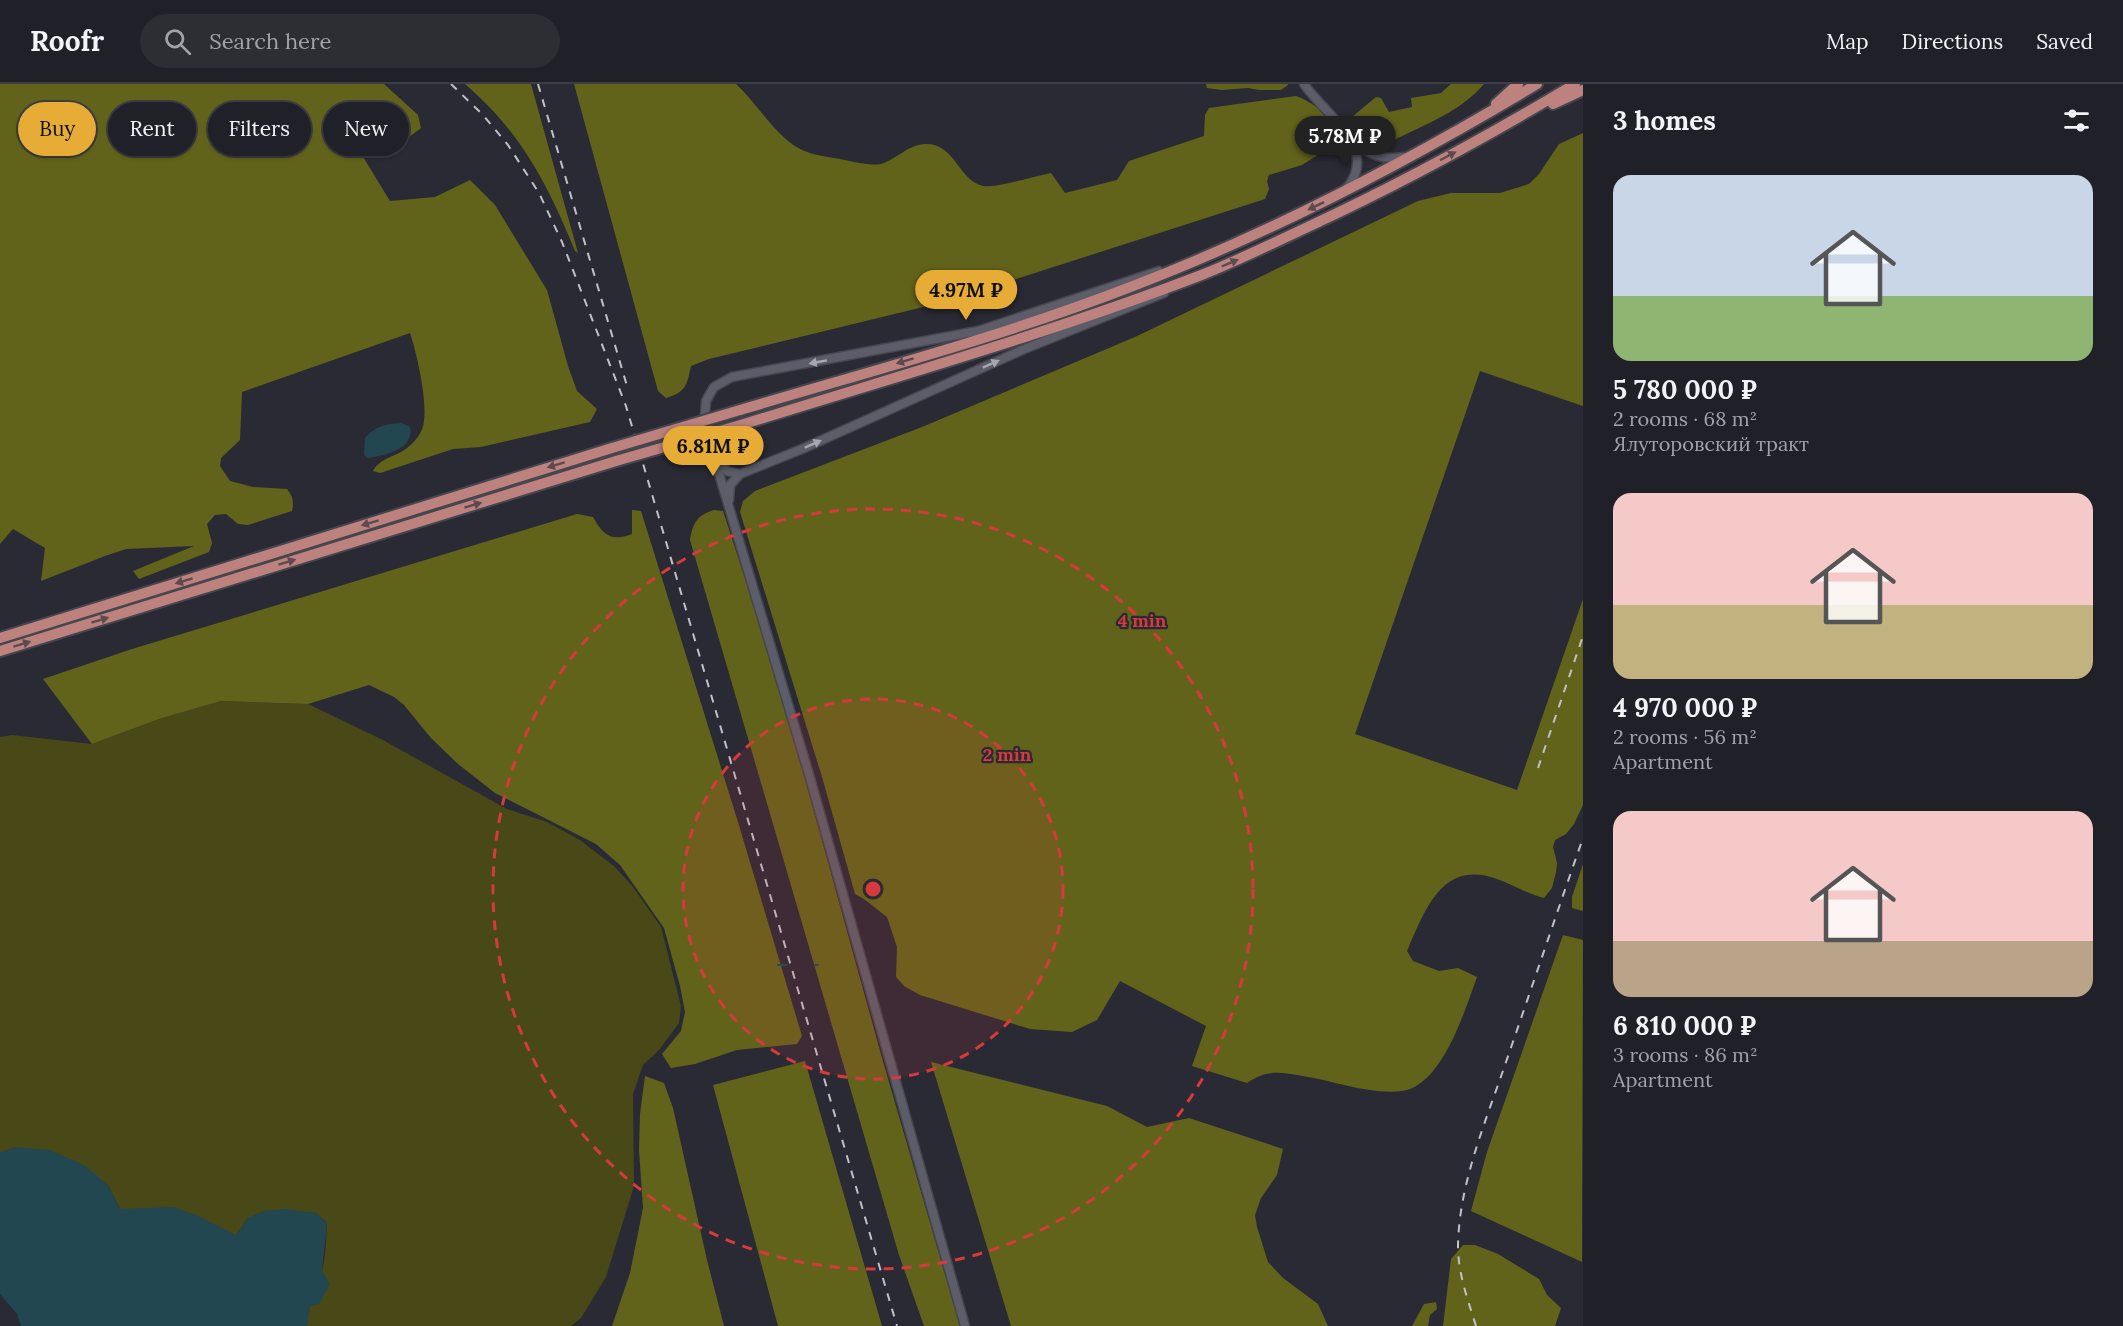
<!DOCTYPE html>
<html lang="en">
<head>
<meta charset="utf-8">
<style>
  body { margin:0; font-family:Lora,serif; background:#2d2d34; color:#f1f3f6; height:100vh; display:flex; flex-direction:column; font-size:22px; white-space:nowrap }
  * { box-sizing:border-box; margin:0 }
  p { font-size:20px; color:#a2a3a8 }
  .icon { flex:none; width:33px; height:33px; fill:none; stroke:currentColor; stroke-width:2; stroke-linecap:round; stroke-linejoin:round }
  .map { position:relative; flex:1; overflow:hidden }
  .side { display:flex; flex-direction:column; background:#202028; width:540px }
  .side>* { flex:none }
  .top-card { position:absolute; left:18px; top:18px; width:570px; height:54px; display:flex; gap:12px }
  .price { position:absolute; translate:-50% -51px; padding:0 14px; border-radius:21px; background:#e7ac36; color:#111; font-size:20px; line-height:39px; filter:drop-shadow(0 2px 3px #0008) }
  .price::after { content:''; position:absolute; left:50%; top:36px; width:18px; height:14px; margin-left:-9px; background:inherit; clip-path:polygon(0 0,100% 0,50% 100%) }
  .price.active { background:#222; color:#fff }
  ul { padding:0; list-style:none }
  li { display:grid; align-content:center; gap:12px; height:318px; padding:0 30px }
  li span { display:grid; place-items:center; height:186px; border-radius:18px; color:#555 }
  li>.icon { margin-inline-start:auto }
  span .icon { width:108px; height:108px; fill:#fffc; stroke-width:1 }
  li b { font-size:26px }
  h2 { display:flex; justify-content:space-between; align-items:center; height:72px; padding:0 30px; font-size:26px }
  .chip { padding:0 21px; border-radius:27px; background:#202028; box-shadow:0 2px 4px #0004,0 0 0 2px #3d3e45; font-size:21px; line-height:54px }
  .chip.active { background:#e7ac36; color:#111 }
  header { display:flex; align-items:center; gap:36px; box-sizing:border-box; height:84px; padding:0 30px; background:#202028; border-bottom:2px solid #3d3e45 }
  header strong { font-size:28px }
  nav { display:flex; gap:33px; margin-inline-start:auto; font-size:21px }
  .search { width:420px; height:54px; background:#2d2d34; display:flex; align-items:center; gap:15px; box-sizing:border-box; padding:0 21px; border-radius:33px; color:#a2a3a8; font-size:22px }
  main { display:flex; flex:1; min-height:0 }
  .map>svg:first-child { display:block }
  .green { fill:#484916 }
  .forest { fill:#62631b }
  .water { fill:#224751 }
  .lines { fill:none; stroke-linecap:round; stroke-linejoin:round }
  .stream { stroke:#224751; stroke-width:2 }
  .minor-casing { stroke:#46464f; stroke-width:11 }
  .major-casing { stroke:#46464f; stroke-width:14 }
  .minor { stroke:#5c5d69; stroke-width:8 }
  .major { stroke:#bd827e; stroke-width:10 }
  .rail { stroke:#c0c1c9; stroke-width:2; stroke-dasharray:8 8; stroke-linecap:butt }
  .major-bridge-casing { stroke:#46464f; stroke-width:14; stroke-linecap:butt }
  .major-bridge { stroke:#bd827e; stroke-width:10 }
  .oneway { fill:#5d494f }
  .oneway2 { fill:#a6a7b0 }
  .ring { fill:none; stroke:#d63a3a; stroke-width:3; stroke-dasharray:10 8 }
  .centre { fill:#d63a3a; stroke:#2a2a35; stroke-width:3 }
  .ring-label { font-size:18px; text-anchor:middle; font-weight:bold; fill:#d63a3a; stroke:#2a2a35; stroke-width:4.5; stroke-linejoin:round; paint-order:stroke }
</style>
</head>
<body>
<header>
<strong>Roofr</strong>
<div class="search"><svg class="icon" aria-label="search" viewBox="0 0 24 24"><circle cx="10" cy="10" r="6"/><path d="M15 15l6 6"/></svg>Search here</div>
<nav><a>Map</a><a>Directions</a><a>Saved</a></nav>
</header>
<main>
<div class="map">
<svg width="1583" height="1242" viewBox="0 0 1583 1242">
  <rect width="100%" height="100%" fill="#2a2a35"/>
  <path class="green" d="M221,617L308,620L381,655L507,725L547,738L580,756L615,783L633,803L661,843L681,922L679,939L659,966L643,981L633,1010L634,1102L606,1193L581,1234L571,1242H307C305,1224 318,1204 322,1187C326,1171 326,1155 327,1139L316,1129L301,1128L248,1134L236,1151L120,1125L108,1101L16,1063L0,1069V653L12,651L92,660L159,635Z"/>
  <path class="forest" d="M0,0H384L418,31L421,44L409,53L393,35L363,53L360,68L390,117L435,113L470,96L495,121L547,206L568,282L577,307L597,325L590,338L481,363L453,365L380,389L373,387C381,373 396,373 407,364C416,357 423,348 424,337C427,315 417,270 410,249L242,308L240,356L221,374L220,382L230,397L253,403L287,405C293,412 294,419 292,427L248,441L238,440L226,430L215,431L207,440L212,459L209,468L139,495L133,487L194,462L126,465L105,472L41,497L45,464L13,445L0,460Z
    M465,0H531L578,169L575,167C548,101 521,48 465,0Z
    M574,0H736C758,20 774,51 800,65C813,72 831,73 845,76C855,78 871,82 881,80C897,75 910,59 927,60C956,61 958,96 983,102C995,104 1036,92 1051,89L1065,109L1117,96L1129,77L1204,52L1205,31L1209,24L1296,12C1310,16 1336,36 1340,50L1337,59L1302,81L1269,91L1267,97L1269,105L1265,115L948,217L709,275L691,282C687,301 686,308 666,314L658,307Z
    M1206,0H1288V1L1281,6H1259L1248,4L1222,6L1207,4Z
    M1451,0H1484C1460,28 1426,40 1394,56C1380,59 1359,54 1351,41L1352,33L1376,13L1381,14L1389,28L1412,23L1411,14L1441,9Z
    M1583,49V322L1480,287L1355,650L1517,706L1583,515V721L1574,740L1566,750L1555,756L1553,763L1557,779L1556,788L1552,804L1544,814C1527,810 1514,801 1497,795C1442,775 1425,826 1407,867L1413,877L1439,887L1458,884L1477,893C1465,926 1442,1002 1402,1007C1370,1011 1335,997 1303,992C1280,988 1267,985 1247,999L1192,982L1206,942L1120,897L1097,936L1072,948L1030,945L920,911L904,902L896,893L897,863L887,833L864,815L855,810L822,693L740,428L743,417L755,407L922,343L1135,253L1418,117L1451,109H1500L1529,100L1539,90L1559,60Z
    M632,426L641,427L738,738L802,952L797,960L737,966L695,980L671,984L662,970L681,947L685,928L680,902L664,844L620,781L596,760L495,709L458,680L431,654L404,621L394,613L369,601L308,620L221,617L159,635L92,660L43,595L132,565L577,430L593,433C603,451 611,458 632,450Z
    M714,426L723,427L776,590L882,974L960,1242H924L899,1171L690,456C693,439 697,431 714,426Z
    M1583,780V827L1572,824V813Z
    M1563,851L1583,856L1582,1178L1471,1127L1487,1068Z
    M805,977L882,1242H778L713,1001Z
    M931,978L1107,1022L1147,1043L1189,1034L1283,1065L1277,1091L1261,1114L1255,1131L1257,1143L1268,1178L1283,1194L1318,1220L1328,1242H1011Z
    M645,992L664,999L673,1024L707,1176L724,1242H612L630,1189L643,1124L639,1066L640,1030Z
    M1463,1161H1475L1498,1170L1539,1195L1547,1211L1561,1224L1555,1242H1443L1451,1175Z
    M1436,1218L1437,1225L1430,1231L1428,1242H1412L1424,1220Z"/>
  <path class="water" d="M401,339L410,343C415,365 384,372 368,374L364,371L365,354C376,342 385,340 401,339Z
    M16,1063L50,1066L84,1081L108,1101L120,1125L173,1123L196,1131L236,1151L248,1134L263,1127L284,1125L316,1129L327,1139L322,1187L330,1200L319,1220L310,1222L307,1242H21L17,1230L0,1210V1069Z"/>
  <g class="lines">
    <path class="stream" d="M778,881H787
      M815,881H818"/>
    <defs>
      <path id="minor" d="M1304,0C1324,30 1380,64 1347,104
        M1352,58C1369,70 1383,77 1404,73
        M716,375L727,387L740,390
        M729,416L730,401L740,390L802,365L1022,266L1164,209
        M965,1242L810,694L711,363L705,331L706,317L714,303L732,293L978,247L1159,187"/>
      <path id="major" d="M1496,20L1518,0
        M1553,20L1583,6
        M740,326C871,287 1005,252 1133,202C1274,148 1407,78 1537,0
        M744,340C898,292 1054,248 1204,190C1241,175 1276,158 1312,141C1402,99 1490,51 1575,0
        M0,554L612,364
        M0,567L616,377"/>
    </defs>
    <use href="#minor" class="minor-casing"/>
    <use href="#major" class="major-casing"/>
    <use href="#minor" class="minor"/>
    <use href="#major" class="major"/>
    <path class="rail" d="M451,0L483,31L508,61L539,109L562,158L626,322L897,1242
      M538,0L627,302
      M1538,684L1583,552
      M1476,1242C1468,1216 1458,1190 1458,1162C1459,1099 1486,1037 1506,978C1532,903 1557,828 1583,754"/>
    <defs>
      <path id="major-bridge" d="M612,364L740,326
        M616,377L744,340"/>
    </defs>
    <use href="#major-bridge" class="major-bridge-casing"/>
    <use href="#major-bridge" class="major-bridge"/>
  </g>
  <defs><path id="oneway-solid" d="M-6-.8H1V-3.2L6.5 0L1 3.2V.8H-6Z" transform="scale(1.5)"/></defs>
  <g class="oneway">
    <use href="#oneway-solid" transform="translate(1448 72) rotate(-28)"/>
    <use href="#oneway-solid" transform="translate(1316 122) rotate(154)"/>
    <use href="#oneway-solid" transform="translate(1230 179) rotate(-23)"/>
    <use href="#oneway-solid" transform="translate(905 277) rotate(163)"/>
    <use href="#oneway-solid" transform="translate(556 381) rotate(163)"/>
    <use href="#oneway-solid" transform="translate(473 421) rotate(-17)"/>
    <use href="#oneway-solid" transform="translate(370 439) rotate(163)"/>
    <use href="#oneway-solid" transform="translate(287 478) rotate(-17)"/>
    <use href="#oneway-solid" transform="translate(184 497) rotate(163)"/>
    <use href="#oneway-solid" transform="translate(100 536) rotate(-17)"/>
    <use href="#oneway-solid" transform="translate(22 560) rotate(-17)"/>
  </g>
  <g class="oneway2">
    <use href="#oneway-solid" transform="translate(818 278) rotate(170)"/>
    <use href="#oneway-solid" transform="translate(991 280) rotate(-24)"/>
    <use href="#oneway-solid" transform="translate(813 360) rotate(-24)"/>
  </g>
  <circle cx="873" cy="805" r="190" fill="#d63a3a" fill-opacity=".12"/>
  <g class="ring">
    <circle cx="873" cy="805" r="190"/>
    <circle cx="873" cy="805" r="380"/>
  </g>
  <circle cx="873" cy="805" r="9" class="centre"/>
  <g class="ring-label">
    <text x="1142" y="543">4 min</text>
    <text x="1007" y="677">2 min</text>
  </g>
</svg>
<b class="price active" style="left:1345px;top:83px">5.78M ₽</b>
<b class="price" style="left:966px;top:237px">4.97M ₽</b>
<b class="price" style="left:713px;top:393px">6.81M ₽</b>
<div class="top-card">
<a class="chip active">Buy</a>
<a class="chip">Rent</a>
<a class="chip">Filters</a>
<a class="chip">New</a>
</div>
</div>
<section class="side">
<h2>3 homes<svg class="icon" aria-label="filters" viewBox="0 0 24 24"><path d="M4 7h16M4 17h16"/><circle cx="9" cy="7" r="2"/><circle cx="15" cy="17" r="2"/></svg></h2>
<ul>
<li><span style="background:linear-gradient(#c9d6e8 65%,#8fb573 0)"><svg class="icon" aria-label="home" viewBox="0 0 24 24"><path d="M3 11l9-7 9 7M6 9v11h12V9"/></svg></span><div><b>5 780 000 ₽</b><p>2 rooms · 68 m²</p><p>Ялуторовский тракт</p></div></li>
<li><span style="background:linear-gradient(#f6c9c9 60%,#c2b280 0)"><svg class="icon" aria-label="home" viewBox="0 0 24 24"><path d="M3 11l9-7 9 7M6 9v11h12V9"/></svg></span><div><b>4 970 000 ₽</b><p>2 rooms · 56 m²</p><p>Apartment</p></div></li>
<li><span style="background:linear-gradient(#f6c9c9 70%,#b9a48a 0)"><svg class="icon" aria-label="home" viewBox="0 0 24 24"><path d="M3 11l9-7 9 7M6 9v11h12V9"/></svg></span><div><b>6 810 000 ₽</b><p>3 rooms · 86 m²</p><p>Apartment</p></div></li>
</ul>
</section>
</main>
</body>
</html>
